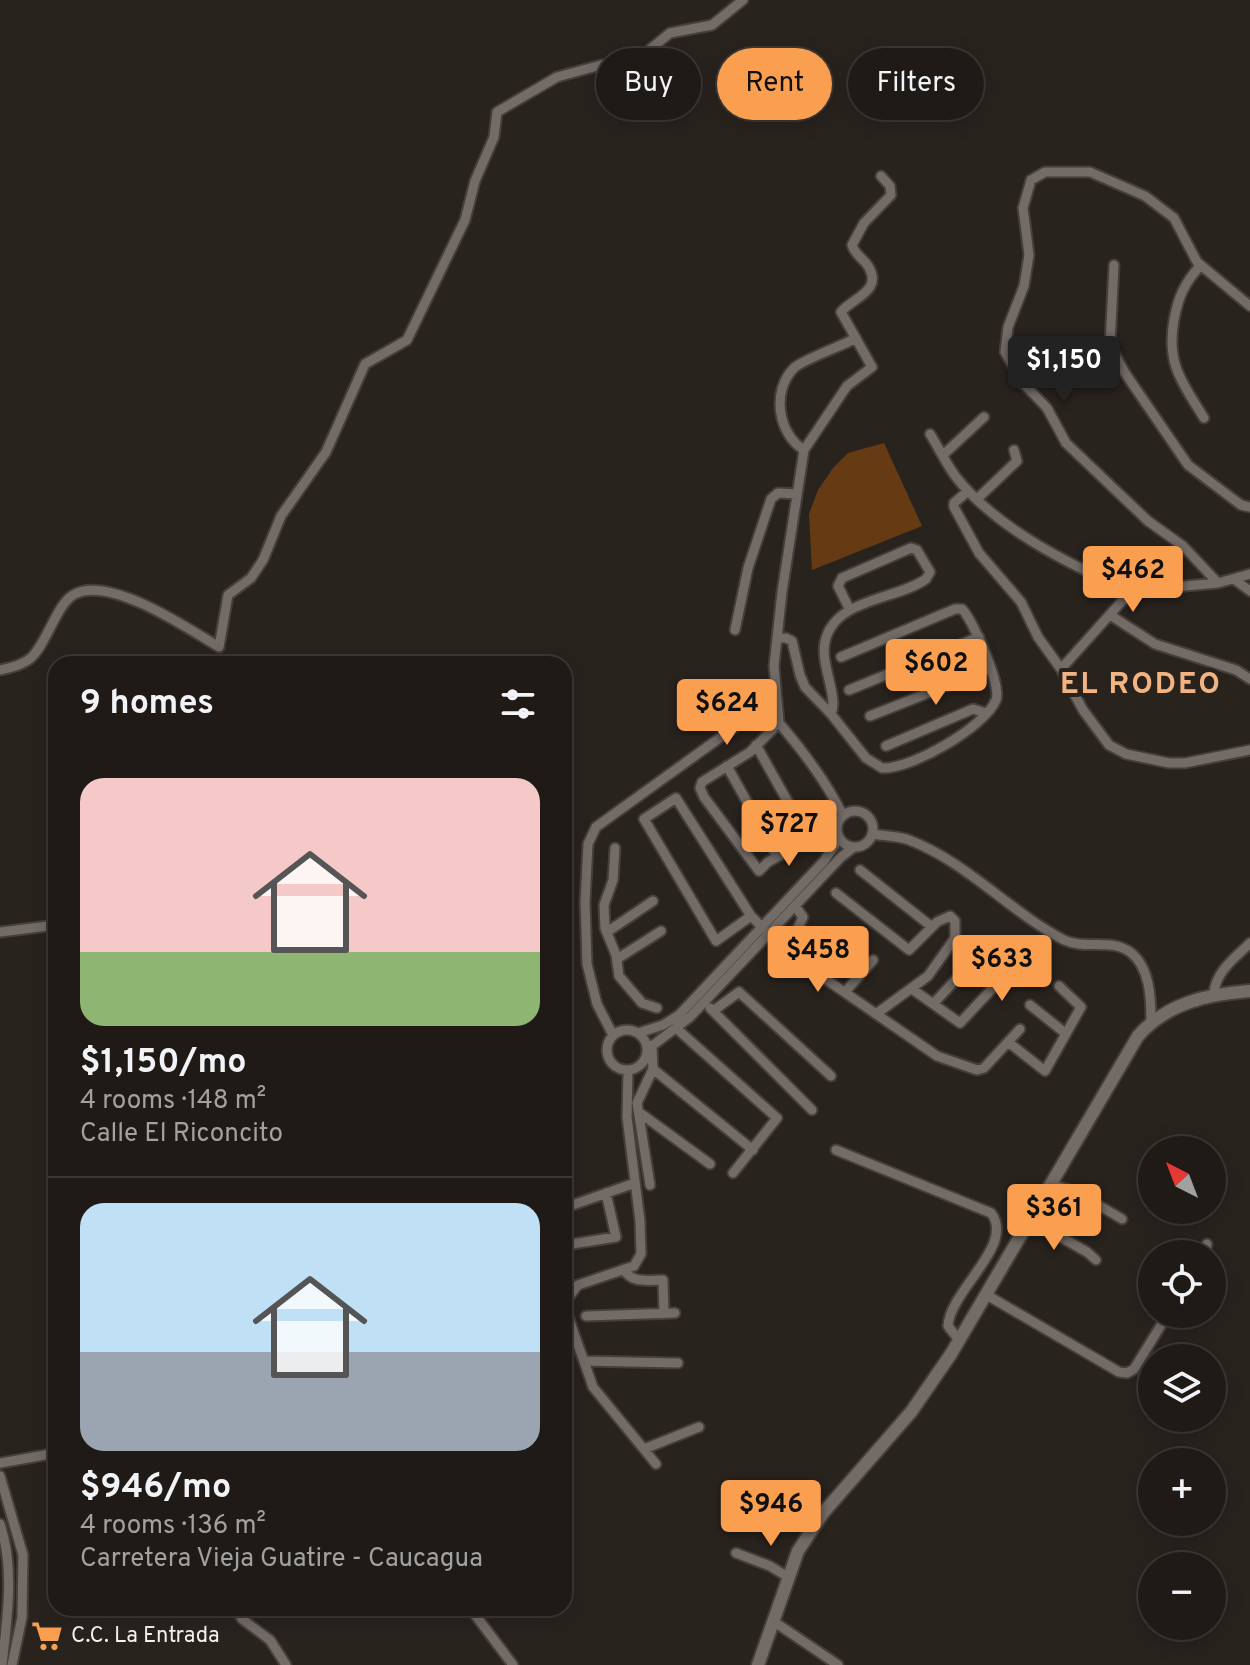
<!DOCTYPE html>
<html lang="en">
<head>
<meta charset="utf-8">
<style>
  body { margin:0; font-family:Overpass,sans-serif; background:#2c2723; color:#f1f3f6; height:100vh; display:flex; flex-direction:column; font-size:30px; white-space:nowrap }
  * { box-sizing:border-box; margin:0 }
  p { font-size:26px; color:#a1a1a1 }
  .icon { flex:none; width:44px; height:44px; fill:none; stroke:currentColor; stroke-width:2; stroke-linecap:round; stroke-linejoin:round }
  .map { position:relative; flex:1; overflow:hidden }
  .sheet { position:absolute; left:48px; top:656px; width:524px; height:960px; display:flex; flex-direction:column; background:#1f1a16; border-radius:24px; box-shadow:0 4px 20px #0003,0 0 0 2px #3c3835 }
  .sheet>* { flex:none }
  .guide { position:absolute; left:596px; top:48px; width:534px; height:72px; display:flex; gap:16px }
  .needle { width:52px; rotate:318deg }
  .controls { position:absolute; left:1138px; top:1136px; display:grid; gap:16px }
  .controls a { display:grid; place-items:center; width:88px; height:88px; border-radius:50%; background:#1f1a16; box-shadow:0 4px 20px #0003,0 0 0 2px #3c3835; font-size:40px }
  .price { position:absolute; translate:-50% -68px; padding:0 18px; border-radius:8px; background:#fa9f4f; color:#111; font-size:26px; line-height:52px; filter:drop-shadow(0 2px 4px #0008) }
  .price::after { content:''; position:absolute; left:50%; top:48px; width:24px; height:18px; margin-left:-12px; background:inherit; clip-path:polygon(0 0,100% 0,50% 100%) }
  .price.selected { background:#222; color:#fff }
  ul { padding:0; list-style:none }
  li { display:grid; align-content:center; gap:16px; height:424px; padding:0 32px }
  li+li { border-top:2px solid #3c3835 }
  li span { display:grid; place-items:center; height:248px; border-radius:24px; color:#555 }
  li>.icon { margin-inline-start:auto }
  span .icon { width:144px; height:144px; fill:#fffc; stroke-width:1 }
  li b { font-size:34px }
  h2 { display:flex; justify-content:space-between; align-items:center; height:96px; padding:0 32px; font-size:34px }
  .pill { padding:0 28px; border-radius:36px; background:#1f1a16; box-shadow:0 4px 20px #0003,0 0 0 2px #3c3835; font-size:28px; line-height:72px }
  .pill.selected { background:#fa9f4f; color:#111 }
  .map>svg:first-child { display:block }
  .park { fill:#663b14 }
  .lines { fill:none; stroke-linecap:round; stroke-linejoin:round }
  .street-casing { stroke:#443f3b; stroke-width:13 }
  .secondary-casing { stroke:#443f3b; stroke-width:16 }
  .street { stroke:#736b66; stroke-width:9 }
  .secondary { stroke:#736b66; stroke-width:12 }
  .labels { text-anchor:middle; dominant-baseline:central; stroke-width:8; stroke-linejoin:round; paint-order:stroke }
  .poi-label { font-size:22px; fill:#f7f2ef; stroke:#29231e; text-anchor:start }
  .district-label { font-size:30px; font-weight:bold; letter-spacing:2px; fill:#f4b481; stroke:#29231e }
</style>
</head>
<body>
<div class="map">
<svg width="1250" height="1665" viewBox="0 0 1250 1665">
  <rect width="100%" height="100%" fill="#29231e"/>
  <path class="park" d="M884,443L922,526L812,570L809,514L818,490L833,468L848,453Z"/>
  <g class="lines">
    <defs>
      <path id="street" d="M1114,265L1110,345L1125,373L1188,465L1241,505L1250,507
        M1201,265C1185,282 1178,297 1174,320C1166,364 1182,382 1204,418
        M930,434C939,448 946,464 956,477C996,528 1071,566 1131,591
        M804,450C778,434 771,391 794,368C802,360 842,346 856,338
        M943,455L984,417
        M968,491L954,503V507L979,553L1021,602L1038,637L1061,669L1083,710L1109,745L1126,754L1169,763H1185L1250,750
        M977,499L1017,461L1014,450
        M1234,579L1250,591
        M1218,583L1183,546L1148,521L1066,443L1047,408L1023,383L1005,352L1008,327L1024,286L1029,255L1023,208L1031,180L1045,172H1090L1145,196L1174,218L1197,262L1250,306
        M1110,615L1155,644L1236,670L1250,679
        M735,630L748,568L771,499L778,493L797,494
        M777,638H786L792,641L800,675L805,687L831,714L866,758L882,768C910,770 985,727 996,700C1002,686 973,620 962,609H955L841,657
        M1061,669L1131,591L1218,583L1250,574
        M0,670C31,664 35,657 49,630C55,619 62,602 73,595C108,574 187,628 219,647L228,595L251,578L263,560L281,516L326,452L365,364L407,340L465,220L475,181L494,137L497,112L557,77L601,65L632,64L670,33L712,25L743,0
        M849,690L979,637
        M831,714C839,697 820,665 825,642C834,598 897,600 926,579L930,572L917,550L911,548L842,578L838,586L850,610
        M870,716L989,669
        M779,723L774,666L782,592L804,450L847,386L872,367L841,312C852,298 884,291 868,266C863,258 855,255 852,245L864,223L891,195L890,186L881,176
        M756,745L793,811L801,843L768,862L759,871L704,797L700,788L702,782L750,752L773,729V722
        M886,746L973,709L986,713
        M727,766L777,856
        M837 829a18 18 0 1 1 36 0a18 18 0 1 1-36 0Z
        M872,834C884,836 898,836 909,840C967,862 1010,912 1064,940C1085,950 1111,938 1130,952C1150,967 1151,998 1151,1020
        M615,848L613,880L604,905L605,928L616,955L619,976L642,1003L657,1008
        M860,870L932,927
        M836,893L909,950L937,922L950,916L955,921V938L928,976L876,1014
        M795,906L803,917L798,928L779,947L937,1056L977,1070L984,1068L1020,1029
        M751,916L716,941L644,819L676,798L751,916L763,928
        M0,932L56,925
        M607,932L653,901
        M617,959L661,931
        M816,973L845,939
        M912,989L960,1023L1019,960
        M845,992L873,960
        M1214,993C1216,971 1235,958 1250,943
        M933,1004L990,943
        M1030,1005L1065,1033
        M710,1008L812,1110
        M713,1011L739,992L831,1076
        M676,1028L777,1118L733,1173
        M607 1050a20 20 0 1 1 40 0a20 20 0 1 1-40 0Z
        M638,1033L663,1025L679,1015L824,861L839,838
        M613,1035L597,1004L587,964L585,902L588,844L596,827L739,724L761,720L779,723C803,751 827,782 843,816
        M1008,1042L1045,1071L1081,1007L1059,986
        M648,1049L690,1017L841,857L854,847
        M653,1069L753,1150
        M640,1113L710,1164
        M836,1150L991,1213C1016,1245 950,1290 948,1326L959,1340
        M1050,1184L1078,1193L1122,1219
        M650,1185L637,1103L653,1069L652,1045
        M564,1208L635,1183
        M1029,1219L1087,1252L1096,1260
        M572,1244L616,1237L606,1193
        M1205,1254L1207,1244
        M624,1269C631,1284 648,1280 663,1280L664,1314
        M985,1294L1119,1372L1127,1373L1134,1369L1168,1314
        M564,1303L578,1285L634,1266L641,1254L640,1221L627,1117L628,1071
        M564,1305L593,1387L656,1464
        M586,1316L675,1313
        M584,1361L678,1363
        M644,1449L699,1427
        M0,1463L56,1453
        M0,1476L23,1555L22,1617L12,1665
        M0,1524C15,1568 7,1619 2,1665
        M736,1553L770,1566L788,1577
        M236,1608L242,1619L270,1640L286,1665
        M470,1608L513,1665
        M773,1621L838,1665"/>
      <path id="secondary" d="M758,1665L798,1551L823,1513L911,1412L951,1354L1138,1036C1167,1003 1208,994 1250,991"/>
    </defs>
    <use href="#street" class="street-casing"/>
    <use href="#secondary" class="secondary-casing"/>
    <use href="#street" class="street"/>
    <use href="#secondary" class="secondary"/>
  </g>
  <defs>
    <symbol id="supermarket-bare" viewBox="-9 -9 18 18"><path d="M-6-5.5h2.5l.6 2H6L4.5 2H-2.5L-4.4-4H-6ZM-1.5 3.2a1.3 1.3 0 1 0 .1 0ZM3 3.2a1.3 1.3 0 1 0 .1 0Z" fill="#fa9f4f" stroke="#29231e" stroke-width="2.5" paint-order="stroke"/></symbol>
  </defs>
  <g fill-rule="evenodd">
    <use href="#supermarket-bare" x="25" y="1614" width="44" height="44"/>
  </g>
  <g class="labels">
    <g class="poi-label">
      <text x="71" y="1636">C.C. La Entrada</text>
    </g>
    <g class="district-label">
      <text x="1141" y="685">EL RODEO</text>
    </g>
  </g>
</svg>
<div class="controls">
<a><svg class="needle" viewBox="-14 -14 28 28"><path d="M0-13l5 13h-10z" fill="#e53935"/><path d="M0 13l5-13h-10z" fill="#a1a1a1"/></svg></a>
<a><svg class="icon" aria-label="locate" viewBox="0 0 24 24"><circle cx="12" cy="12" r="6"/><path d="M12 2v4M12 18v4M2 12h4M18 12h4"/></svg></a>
<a><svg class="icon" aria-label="layers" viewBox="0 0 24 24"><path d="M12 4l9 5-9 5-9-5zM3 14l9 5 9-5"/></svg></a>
<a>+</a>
<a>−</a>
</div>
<b class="price selected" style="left:1064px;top:404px">$1,150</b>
<b class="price" style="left:1133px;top:614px">$462</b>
<b class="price" style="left:936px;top:707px">$602</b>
<b class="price" style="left:727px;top:747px">$624</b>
<b class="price" style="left:789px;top:868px">$727</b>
<b class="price" style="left:818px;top:994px">$458</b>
<b class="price" style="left:1002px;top:1003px">$633</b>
<b class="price" style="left:1054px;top:1252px">$361</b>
<b class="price" style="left:771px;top:1548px">$946</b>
<div class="guide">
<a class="pill">Buy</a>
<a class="pill selected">Rent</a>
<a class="pill">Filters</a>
</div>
<section class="sheet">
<h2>9 homes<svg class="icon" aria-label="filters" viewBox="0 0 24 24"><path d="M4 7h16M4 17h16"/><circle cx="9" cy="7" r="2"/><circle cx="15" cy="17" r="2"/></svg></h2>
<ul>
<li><span style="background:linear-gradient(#f6c9c9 70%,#8fb573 0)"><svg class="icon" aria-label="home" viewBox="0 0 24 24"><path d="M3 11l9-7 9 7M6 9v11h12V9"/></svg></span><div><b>$1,150/mo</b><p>4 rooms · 148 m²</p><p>Calle El Riconcito</p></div></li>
<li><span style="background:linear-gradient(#bfe0f5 60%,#9aa5b1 0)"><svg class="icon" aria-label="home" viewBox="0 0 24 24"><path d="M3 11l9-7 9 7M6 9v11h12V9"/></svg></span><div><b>$946/mo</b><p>4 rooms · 136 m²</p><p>Carretera Vieja Guatire - Caucagua</p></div></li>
</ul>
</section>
</div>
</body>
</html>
